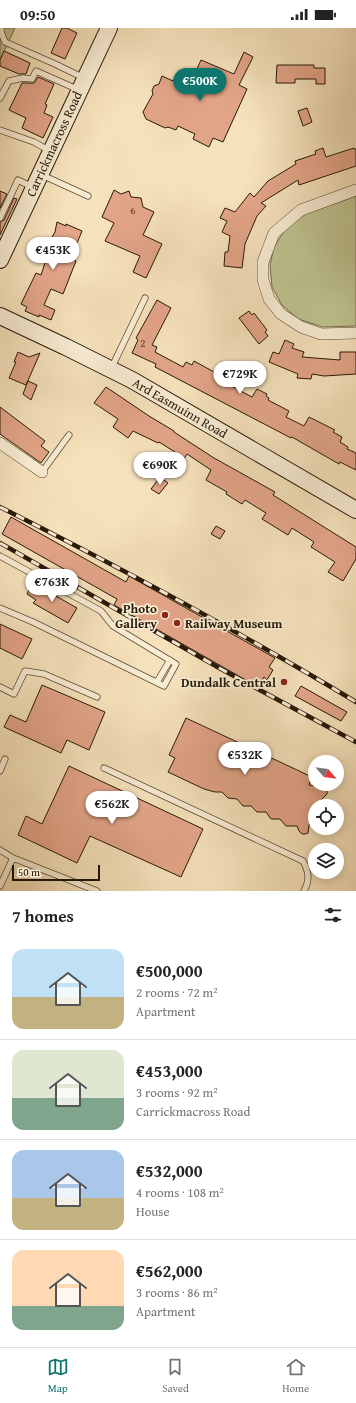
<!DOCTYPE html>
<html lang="en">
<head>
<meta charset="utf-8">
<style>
  body { margin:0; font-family:"Gentium Book Plus",serif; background:#f6f6f6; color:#222; height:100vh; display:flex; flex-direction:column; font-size:15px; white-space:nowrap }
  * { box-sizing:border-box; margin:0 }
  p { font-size:13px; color:#767676 }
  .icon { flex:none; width:22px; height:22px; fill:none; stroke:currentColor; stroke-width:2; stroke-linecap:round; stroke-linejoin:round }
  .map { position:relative; height:863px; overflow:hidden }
  .drawer { display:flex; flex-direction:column; background:#fff; flex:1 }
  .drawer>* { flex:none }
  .needle { width:26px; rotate:118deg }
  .controls { position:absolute; left:308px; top:727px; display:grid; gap:8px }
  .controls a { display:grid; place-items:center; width:36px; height:36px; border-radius:50%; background:#fff; box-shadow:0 2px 10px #0003; font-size:20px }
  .scale { position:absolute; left:12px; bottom:10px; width:88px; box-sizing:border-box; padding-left:4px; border:2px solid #271907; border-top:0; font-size:11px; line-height:14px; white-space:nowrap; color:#271907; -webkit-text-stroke:3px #f8ecd3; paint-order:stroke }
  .price { position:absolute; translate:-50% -34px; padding:0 9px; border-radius:14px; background:#fff; color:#222; font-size:13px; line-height:26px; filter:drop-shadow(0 1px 2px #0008) }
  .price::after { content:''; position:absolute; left:50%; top:24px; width:12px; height:9px; margin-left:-6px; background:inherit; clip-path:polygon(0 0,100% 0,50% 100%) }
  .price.selected { background:#0f766e; color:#fff }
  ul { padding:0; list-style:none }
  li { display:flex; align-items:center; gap:12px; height:100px; padding:0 12px }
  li+li { border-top:1px solid #e0e0e0 }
  li span { display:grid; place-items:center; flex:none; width:112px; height:80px; border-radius:12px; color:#555 }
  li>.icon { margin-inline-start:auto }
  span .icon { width:48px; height:48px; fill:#fffc; stroke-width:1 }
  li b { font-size:17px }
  h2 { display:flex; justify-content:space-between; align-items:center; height:48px; padding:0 12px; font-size:17px }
  .status { display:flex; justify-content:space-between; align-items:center; height:28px; padding:0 20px; background:#fff; direction:ltr }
  .status svg { height:11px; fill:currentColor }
  .dock { display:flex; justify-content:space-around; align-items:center; height:56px; border-top:1px solid #e0e0e0; background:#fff; font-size:11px; color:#767676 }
  .dock a { display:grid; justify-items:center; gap:2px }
  .dock .selected { color:#0f766e }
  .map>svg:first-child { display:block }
  .green { fill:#bdc28f; stroke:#726e4b }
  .building { fill:#e2a487; stroke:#271907 }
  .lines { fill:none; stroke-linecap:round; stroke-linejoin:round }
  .lane-casing { stroke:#5a4b34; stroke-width:7 }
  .street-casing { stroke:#5a4b34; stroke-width:12 }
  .secondary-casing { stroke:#271907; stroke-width:18 }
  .lane { stroke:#f8ecd3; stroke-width:5.5 }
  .street { stroke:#f8ecd3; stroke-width:11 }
  .secondary { stroke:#f8ecd3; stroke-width:16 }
  .rail-casing { stroke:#271907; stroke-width:4.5 }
  .rail { stroke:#f8ecd3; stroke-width:3; stroke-dasharray:9; stroke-linecap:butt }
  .poi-dot { fill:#8f2418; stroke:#f8ecd3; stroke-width:1.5 }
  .labels { text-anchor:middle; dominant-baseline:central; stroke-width:3.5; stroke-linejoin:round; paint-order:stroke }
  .number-label { font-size:11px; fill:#563c27 }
  .street-label { font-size:13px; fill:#271907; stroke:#f8ecd3 }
  .poi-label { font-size:13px; font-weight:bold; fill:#271907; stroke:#f8ecd3; text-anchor:end }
</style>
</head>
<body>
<div class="status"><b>09:50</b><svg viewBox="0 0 49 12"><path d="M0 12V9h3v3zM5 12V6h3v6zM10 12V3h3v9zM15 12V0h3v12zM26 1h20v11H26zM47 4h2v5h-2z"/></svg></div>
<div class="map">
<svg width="356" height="863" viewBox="0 0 356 863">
  <rect width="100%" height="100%" fill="#f5e1bb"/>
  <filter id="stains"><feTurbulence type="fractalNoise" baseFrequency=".005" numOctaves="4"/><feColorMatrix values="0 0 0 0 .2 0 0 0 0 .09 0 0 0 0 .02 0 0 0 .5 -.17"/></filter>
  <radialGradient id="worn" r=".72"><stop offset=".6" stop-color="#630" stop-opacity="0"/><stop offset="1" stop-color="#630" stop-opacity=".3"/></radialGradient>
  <path class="green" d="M0,0H15L0,32Z
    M356,168V298L323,299L298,291L282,277L272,259L270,237L274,219L287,199L309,184Z"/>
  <path class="building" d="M62,0H67L77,5L65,31L51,25Z
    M4,23L30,35L26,46H19L0,38V32Z
    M244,24L253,29L239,57L247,61L223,114L213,110L209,119L193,111L195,106L178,98L176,102L168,99L165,100L146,91L143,84L153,66L152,63L154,58L159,56L162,48L173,53L175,49L190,56L201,32L234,46Z
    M277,37H314V40H325V56H316V51H295V55H276Z
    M38,49L54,56L45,76L47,77L44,85L53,89L43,110L22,100L26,90L9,82L22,55H34Z
    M307,80L312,94L303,98L298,83Z
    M323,120L326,129L354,120V121H356V138L299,157L298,152L261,175L266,178L257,188L245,216L242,240L224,238L225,224H228L230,208L222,204L227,193L220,190L225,180L235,184L250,165L254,169L268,153L296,136L295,133L316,126L315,123Z
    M114,162L121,166L129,163L131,169L141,170L143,179L154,184L143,207L162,216L146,250L133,244L140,228L105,213L114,195L102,189Z
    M0,163L7,166L0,180Z
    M14,170L17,171L0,207V194L4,192Z
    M57,194L66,198V196L82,203L71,230L76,233L63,266L51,261L44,277L55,282L51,292L39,287V289L25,283L27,279L21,276L36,245L41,247L47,229L42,227L55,204Z
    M157,272L171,280L152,317L157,319L155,324L183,339L186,334L192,337L194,333L216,345L222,334L232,339L224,354L252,369L257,361L267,366L266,368L269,370L268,372L289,383L286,389L304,398L309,389L335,402L333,404L342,409L340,414L348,419L347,421L356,425V442L340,434L339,436L292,409L291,410L155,339L156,336L132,325L138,312L136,310Z
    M249,283L252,287L254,285L267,302L265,304L268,308L259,316L239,290Z
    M285,312L294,316L292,320L304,324L302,329L340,332V324H356V346L324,348L312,346L311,351L297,350L298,346L269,334L273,324L279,326Z
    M18,324L29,329L40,325L26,357L9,350L16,334H14Z
    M28,353L37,357L31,372L23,366Z
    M106,359L149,388L174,403V404L214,430L275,464L273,467L356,519V531L343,553L328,544L335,534L311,519L314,514L292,500L288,507L262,491L266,485L245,472L242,476L226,466L227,464L206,452L211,442L187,426L182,434L173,428L175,424L159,414L158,415L133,403L128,410L113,399L118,391L94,375Z
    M0,379L45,413L41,418L49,424L41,435L0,406Z
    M160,449L168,455L159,466L151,461Z
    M11,489L126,554L129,548L275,630L269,639L273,642L267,652L264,649L258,659L114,577L117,571L2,506Z
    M216,498L225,503L220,511L211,506Z
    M33,555L77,580L68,595L33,575L36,572L27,566Z
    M0,596L32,611L22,631L0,620Z
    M42,657L105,684L89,722L67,712L61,725L4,699L10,687L26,694Z
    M301,658L347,684L341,693L295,668Z
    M186,690L312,749L309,757L325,759L327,763V766L321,772L322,778H315V792L309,797L308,805L305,806H302L299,803L297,798H286L280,791H271L266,784H257L251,778H243L237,771L228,770L222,764H215L204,761L168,744L175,730L169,727Z
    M69,738L203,801L181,849L90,808L77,835L18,807L26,788L42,796Z"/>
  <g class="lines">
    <defs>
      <path id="lane" d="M1,0V4L5,14L55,36L84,50
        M0,70L9,53L23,50L32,51L36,43L79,62
        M0,102L34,114L50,123
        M42,147L88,168
        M0,190L18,152L32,159
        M111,341L145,270
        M42,444L69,407
        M0,528L101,583L113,598L176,636L164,658L33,594L0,580
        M157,654L170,632
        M0,659L14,666L25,643L44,646L97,669
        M104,740L303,833C309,844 310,852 304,863
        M0,743L5,731
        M0,822L13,830L97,863
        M0,858L13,830"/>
      <path id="street" d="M356,162L301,182L274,205L263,234V252L269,271L281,286L301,299L321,306L356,305
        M0,415L42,444"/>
      <path id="secondary" d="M0,232L109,0
        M0,288L66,319L132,352L356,482"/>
    </defs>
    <use href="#lane" class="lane-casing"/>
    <use href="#street" class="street-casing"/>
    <use href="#secondary" class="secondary-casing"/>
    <use href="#lane" class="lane"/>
    <use href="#street" class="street"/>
    <use href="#secondary" class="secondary"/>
    <defs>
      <path id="rail" d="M0,479C121,540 240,604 356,674
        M0,515L221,641L356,714"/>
    </defs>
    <use href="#rail" class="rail-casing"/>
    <use href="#rail" class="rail"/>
  </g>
  <g class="poi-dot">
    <circle cx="165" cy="587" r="4"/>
    <circle cx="177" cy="595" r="4"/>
    <circle cx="284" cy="654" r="4"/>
  </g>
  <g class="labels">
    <g class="number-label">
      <text x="133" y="182">6</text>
      <text x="143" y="315">2</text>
    </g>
    <g class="street-label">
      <text transform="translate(54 116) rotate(-65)">Carrickmacross Road</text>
      <text transform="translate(180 380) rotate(30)">Ard Easmuinn Road</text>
    </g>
    <g class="poi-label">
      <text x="157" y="580">Photo<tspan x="157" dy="15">Gallery</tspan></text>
      <text x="185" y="595" text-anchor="start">Railway Museum</text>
      <text x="276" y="654">Dundalk Central</text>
    </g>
  </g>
  <rect width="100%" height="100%" filter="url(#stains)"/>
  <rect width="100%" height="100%" fill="url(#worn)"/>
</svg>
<div class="controls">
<a><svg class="needle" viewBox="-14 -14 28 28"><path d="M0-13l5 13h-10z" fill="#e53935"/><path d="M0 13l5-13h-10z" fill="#767676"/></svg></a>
<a><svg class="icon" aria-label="locate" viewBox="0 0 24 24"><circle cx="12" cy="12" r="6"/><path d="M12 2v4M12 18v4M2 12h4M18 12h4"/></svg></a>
<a><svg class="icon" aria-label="layers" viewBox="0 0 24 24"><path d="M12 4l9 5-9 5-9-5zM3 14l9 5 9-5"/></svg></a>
</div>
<div class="scale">50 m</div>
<b class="price selected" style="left:200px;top:74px">€500K</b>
<b class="price" style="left:53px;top:243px">€453K</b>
<b class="price" style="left:240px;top:367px">€729K</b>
<b class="price" style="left:160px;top:458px">€690K</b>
<b class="price" style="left:52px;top:575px">€763K</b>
<b class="price" style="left:245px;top:748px">€532K</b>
<b class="price" style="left:112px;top:797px">€562K</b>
</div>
<section class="drawer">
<h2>7 homes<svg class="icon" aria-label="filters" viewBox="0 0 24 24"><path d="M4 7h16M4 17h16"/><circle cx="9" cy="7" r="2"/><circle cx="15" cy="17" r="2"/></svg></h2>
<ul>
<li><span style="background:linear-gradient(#bfe0f5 60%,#c2b280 0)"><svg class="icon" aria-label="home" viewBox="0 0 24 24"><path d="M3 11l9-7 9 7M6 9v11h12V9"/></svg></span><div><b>€500,000</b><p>2 rooms · 72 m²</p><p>Apartment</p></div></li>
<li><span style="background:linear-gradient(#dfe7d0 60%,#7fa58c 0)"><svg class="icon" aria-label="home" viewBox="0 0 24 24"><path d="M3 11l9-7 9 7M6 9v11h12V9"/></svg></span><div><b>€453,000</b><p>3 rooms · 92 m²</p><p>Carrickmacross Road</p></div></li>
<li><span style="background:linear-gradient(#a9c7e8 60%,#c2b280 0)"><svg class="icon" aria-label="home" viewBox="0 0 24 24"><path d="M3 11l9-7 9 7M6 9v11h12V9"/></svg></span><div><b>€532,000</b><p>4 rooms · 108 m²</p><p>House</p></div></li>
<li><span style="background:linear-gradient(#ffd9b3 70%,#7fa58c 0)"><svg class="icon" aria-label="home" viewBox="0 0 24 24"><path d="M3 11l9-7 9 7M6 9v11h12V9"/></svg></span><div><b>€562,000</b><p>3 rooms · 86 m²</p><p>Apartment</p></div></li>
</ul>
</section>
<nav class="dock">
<a class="selected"><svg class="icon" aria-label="map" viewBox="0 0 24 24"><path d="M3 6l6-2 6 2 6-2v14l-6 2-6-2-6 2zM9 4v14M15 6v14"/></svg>Map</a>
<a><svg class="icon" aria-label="saved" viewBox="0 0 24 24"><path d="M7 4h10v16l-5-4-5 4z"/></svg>Saved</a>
<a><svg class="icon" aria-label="home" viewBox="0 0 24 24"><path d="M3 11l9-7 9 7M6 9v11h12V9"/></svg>Home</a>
</nav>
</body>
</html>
